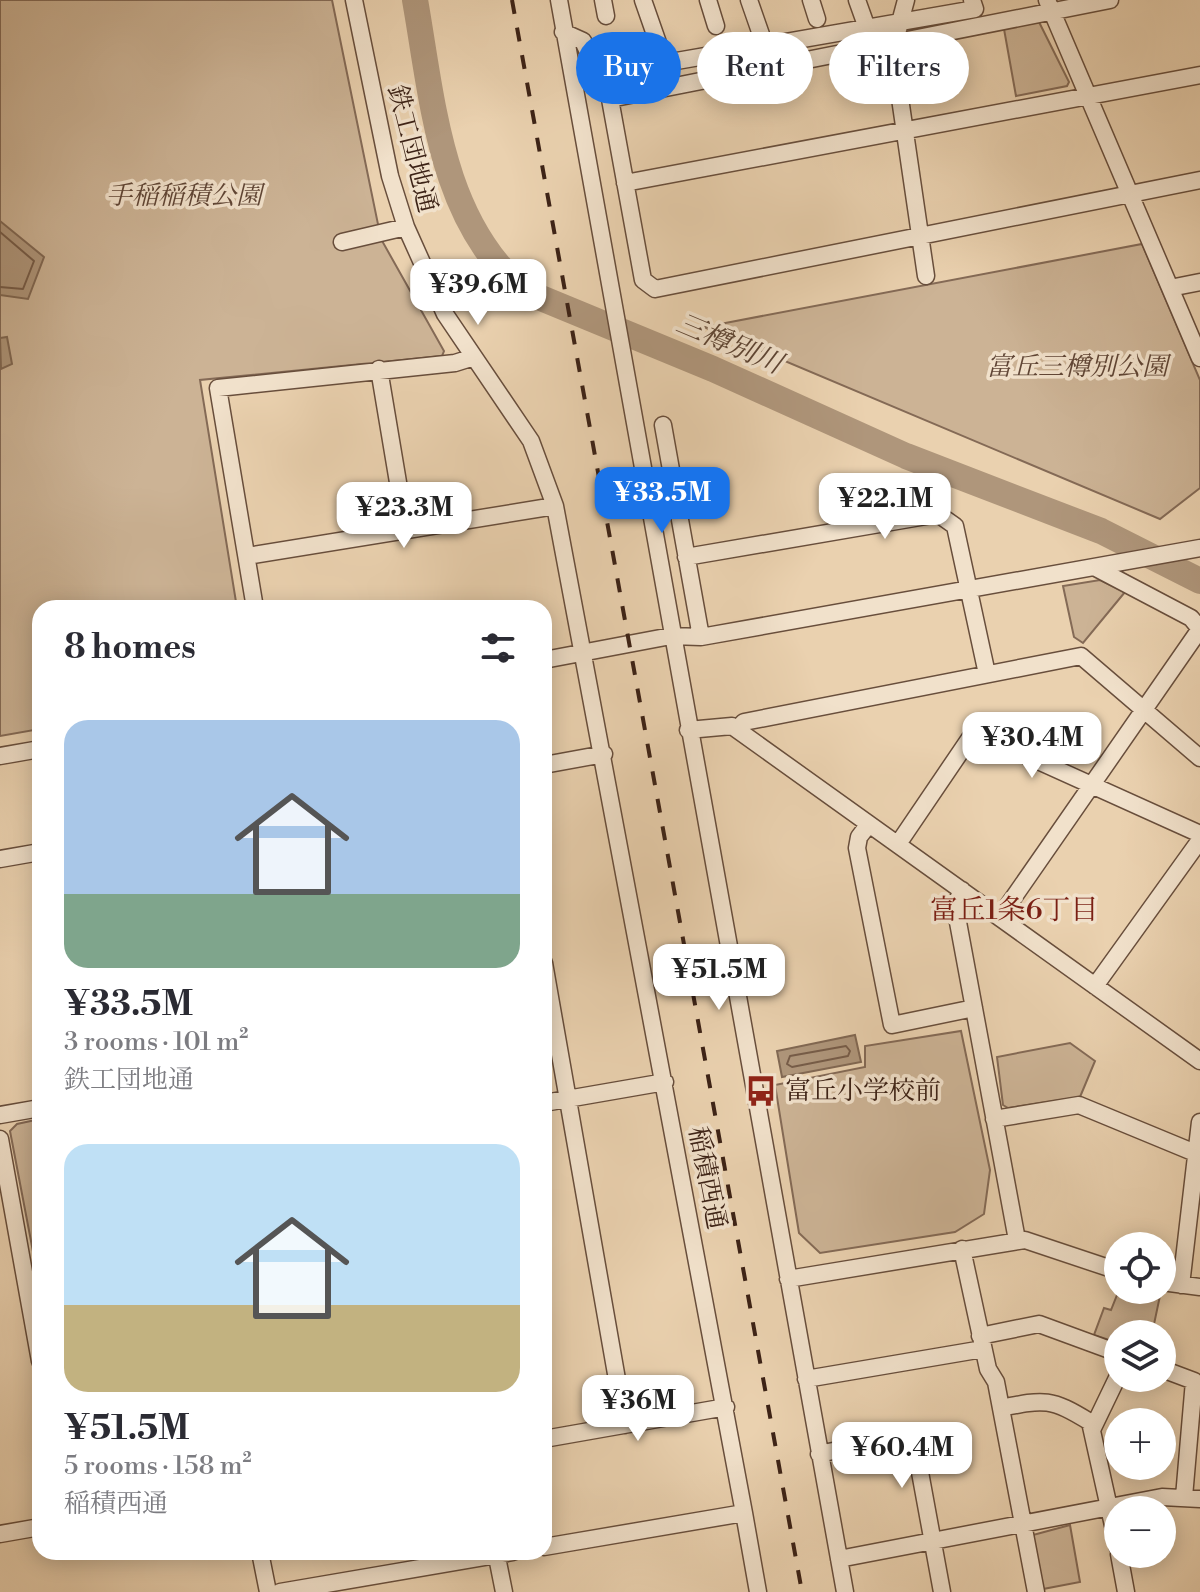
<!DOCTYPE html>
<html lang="en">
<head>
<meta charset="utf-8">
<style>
  body { margin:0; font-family:"Libre Bodoni","Noto Serif JP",serif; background:#f2f2f3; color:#2b2b33; height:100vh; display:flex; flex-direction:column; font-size:30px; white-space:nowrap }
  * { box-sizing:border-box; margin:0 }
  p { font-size:26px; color:#7c7c81 }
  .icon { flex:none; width:44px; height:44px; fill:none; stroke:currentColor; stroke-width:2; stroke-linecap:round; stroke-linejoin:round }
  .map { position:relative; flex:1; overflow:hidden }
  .drawer { position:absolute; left:32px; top:600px; width:520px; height:960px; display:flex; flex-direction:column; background:#fff; border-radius:24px; box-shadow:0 4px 20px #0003 }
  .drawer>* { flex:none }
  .top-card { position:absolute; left:576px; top:32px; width:504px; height:72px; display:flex; gap:16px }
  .buttons { position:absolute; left:1104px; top:1232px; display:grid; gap:16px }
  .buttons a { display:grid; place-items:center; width:72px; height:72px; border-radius:50%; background:#fff; box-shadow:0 4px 20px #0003; font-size:40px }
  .price { position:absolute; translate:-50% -68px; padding:0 18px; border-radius:16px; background:#fff; color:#222; font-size:26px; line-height:52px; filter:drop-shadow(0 2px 4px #0008) }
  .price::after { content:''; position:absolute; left:50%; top:48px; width:24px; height:18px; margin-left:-12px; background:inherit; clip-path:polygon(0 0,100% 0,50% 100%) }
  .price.on { background:#1a73e8; color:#fff }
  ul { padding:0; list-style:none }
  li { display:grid; align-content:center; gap:16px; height:424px; padding:0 32px }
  li span { display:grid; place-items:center; height:248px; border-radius:24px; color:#555 }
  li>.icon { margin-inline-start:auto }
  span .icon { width:144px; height:144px; fill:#fffc; stroke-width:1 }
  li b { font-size:34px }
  h2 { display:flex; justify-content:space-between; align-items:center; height:96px; padding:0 32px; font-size:34px }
  .tag { padding:0 28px; border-radius:36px; background:#fff; box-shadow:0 4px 20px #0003; font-size:28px; line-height:72px }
  .tag.on { background:#1a73e8; color:#fff }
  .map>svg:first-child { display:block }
  .green { fill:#ccb395; stroke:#846a56; stroke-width:2 }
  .water { fill:#af967b; stroke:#816853; stroke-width:2 }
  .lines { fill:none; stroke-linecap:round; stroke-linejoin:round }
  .shore { stroke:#765c48; stroke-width:2 }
  .river { stroke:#af967b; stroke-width:26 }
  .minor-casing { stroke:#684e3c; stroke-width:19 }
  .minor { stroke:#f1e1cb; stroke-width:16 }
  .rail { stroke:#3c2216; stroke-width:4; stroke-dasharray:14 14; stroke-linecap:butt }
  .labels { text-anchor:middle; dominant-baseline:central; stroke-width:7; stroke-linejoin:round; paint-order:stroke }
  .street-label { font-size:26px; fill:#3c2216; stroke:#f1e1cb }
  .park-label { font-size:26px; font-style:italic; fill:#604636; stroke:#f1e1cb }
  .poi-label { font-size:26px; fill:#3c2216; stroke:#f1e1cb; text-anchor:start }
  .water-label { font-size:28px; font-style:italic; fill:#5e4534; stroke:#f1e1cb }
  .neighbourhood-label { font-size:28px; fill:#7a1f14; stroke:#f1e1cb }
</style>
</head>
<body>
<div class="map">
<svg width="1200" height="1592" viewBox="0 0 1200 1592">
  <rect width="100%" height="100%" fill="#ead1af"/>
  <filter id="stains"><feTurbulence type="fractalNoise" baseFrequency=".0025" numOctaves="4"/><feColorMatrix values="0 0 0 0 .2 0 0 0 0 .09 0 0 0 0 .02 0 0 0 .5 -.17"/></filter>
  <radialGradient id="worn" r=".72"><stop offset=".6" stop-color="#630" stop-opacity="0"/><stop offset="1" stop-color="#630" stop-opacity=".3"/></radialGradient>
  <path class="green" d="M0,0H332L381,239L444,351L442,356L200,380L237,608H40V729L0,736Z
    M1039,22L1069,82L1067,86L1016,96L1004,29Z
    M1142,244L1200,380V488L1160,519L704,327Z
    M1100,580L1125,592L1083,643L1074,637L1063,586Z
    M961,1031L990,1170L984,1214L955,1232L820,1253L799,1233L775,1085L865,1067V1046Z
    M1070,1043L1095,1061L1080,1097L1008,1108L1003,1105L997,1057Z
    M40,1119V1261L35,1262L10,1131L17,1124Z
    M1119,1290L1161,1291L1153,1329L1133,1322L1128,1334H1118V1343L1094,1335L1104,1308L1111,1310Z
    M1070,1525L1080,1582L1043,1589L1033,1535Z"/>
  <path class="water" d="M0,221L44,257L28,299L0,295Z
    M7,337L12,364L1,369L0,338Z
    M855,1035L861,1062L782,1077L777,1051Z"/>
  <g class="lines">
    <path class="shore" d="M0,232L34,261L23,289L0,287
      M846,1046L850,1051L848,1056L792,1067L787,1064L790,1056Z"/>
    <path class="river" d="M415,0C433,102 440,220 524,291L713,369L906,456L1101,531L1200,581"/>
    <defs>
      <path id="minor" d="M354,0L390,176L406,227L445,314L531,441L555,506L744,1513L544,1547
        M559,0L845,1592
        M603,0L606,16
        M643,0L665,63L975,9L972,0
        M708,0L716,26
        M749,0L765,46
        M811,0L817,19
        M857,0L867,28
        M906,0L895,41L896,71L926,276
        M1047,0L1200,358
        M563,32L583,41L610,99L643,280L655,289L1200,180
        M610,99L1110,0
        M625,183L1200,75
        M342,242L406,227
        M1170,288L1200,282
        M379,369L406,530
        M663,425L701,637
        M247,556L555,506
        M686,557L938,514L955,526L987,674
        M1096,568L1191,618L1200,629
        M255,608L218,388L455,363L474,357
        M544,660L671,636L701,637L1200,548
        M737,729L744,722L1081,656L1200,758
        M688,730L732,726L1200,1061
        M0,756L40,749
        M544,765L604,754
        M869,824L859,837L857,848L892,1025L974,1008
        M898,844L974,732L1200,834
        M0,859L40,852
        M962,890L955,906L1017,1240
        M1000,917L1200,629
        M544,963L625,1425
        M1095,986L1200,840
        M544,1103L665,1082
        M0,1115L40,1108
        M994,1119L1079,1105L1200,1155
        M0,1139L40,1361
        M962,1249L988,1369L996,1382L1036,1592
        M788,1279L1025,1240L1118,1271
        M1162,1282L1200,1287
        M1181,1285L1200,1122
        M980,1336L1039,1324L1118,1353
        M1162,1369L1194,1381L1184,1497
        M806,1379L983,1349
        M1001,1408C1045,1399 1051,1398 1090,1422L1118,1548
        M1092,1430L1118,1376
        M544,1439L726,1407
        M819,1454L913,1434L942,1592
        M744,1513L758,1592
        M0,1534L40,1527
        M260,1552L268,1592
        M496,1552L504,1592
        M1119,1554L1126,1592
        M839,1559L1162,1497L1200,1499
        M280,1592L513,1552"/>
    </defs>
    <use href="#minor" class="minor-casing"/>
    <use href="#minor" class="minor"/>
    <path class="rail" d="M512,0L802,1592"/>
  </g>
  <defs>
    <symbol id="bus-bare" viewBox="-9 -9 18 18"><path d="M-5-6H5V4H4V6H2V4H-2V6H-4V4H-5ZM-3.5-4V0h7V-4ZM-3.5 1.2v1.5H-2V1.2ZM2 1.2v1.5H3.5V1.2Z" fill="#8f2418" stroke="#f1e1cb" stroke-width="2.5" paint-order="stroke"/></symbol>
  </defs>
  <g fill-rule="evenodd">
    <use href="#bus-bare" x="739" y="1069" width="44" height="44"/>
  </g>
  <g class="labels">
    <g class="street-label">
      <text transform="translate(412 149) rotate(76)">鉄工団地通</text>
      <text transform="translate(707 1178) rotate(79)">稲積西通</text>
    </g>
    <g class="park-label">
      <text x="184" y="196">手稲稲積公園</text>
      <text x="1077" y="367">富丘三樽別公園</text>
    </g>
    <g class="poi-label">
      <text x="785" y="1091">富丘小学校前</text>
    </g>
    <g class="water-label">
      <text transform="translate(729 344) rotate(23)">三樽別川</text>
    </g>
    <g class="neighbourhood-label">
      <text x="1014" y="910">富丘1条6丁目</text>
    </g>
  </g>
  <rect width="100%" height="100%" filter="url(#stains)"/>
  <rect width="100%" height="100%" fill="url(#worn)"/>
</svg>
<div class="buttons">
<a><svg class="icon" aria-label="locate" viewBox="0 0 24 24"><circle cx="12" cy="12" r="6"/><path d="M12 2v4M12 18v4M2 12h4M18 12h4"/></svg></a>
<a><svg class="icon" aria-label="layers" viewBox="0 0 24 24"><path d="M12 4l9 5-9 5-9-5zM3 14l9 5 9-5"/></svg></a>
<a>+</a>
<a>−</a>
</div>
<b class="price" style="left:478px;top:327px">¥39.6M</b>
<b class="price on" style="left:662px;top:535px">¥33.5M</b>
<b class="price" style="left:885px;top:541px">¥22.1M</b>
<b class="price" style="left:404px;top:550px">¥23.3M</b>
<b class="price" style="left:1032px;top:780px">¥30.4M</b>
<b class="price" style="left:719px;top:1012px">¥51.5M</b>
<b class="price" style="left:638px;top:1443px">¥36M</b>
<b class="price" style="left:902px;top:1490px">¥60.4M</b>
<div class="top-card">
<a class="tag on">Buy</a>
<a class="tag">Rent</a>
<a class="tag">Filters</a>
</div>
<section class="drawer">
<h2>8 homes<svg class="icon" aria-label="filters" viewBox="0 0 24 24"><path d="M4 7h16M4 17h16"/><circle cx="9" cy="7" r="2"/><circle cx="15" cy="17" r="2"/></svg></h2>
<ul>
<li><span style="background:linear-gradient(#a9c7e8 70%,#7fa58c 0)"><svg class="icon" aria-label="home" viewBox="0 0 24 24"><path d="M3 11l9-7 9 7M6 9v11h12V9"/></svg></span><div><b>¥33.5M</b><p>3 rooms · 101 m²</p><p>鉄工団地通</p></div></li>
<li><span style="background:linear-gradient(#bfe0f5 65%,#c2b280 0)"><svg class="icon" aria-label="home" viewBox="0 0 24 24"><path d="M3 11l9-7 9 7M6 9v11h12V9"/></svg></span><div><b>¥51.5M</b><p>5 rooms · 158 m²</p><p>稲積西通</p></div></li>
</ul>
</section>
</div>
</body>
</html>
